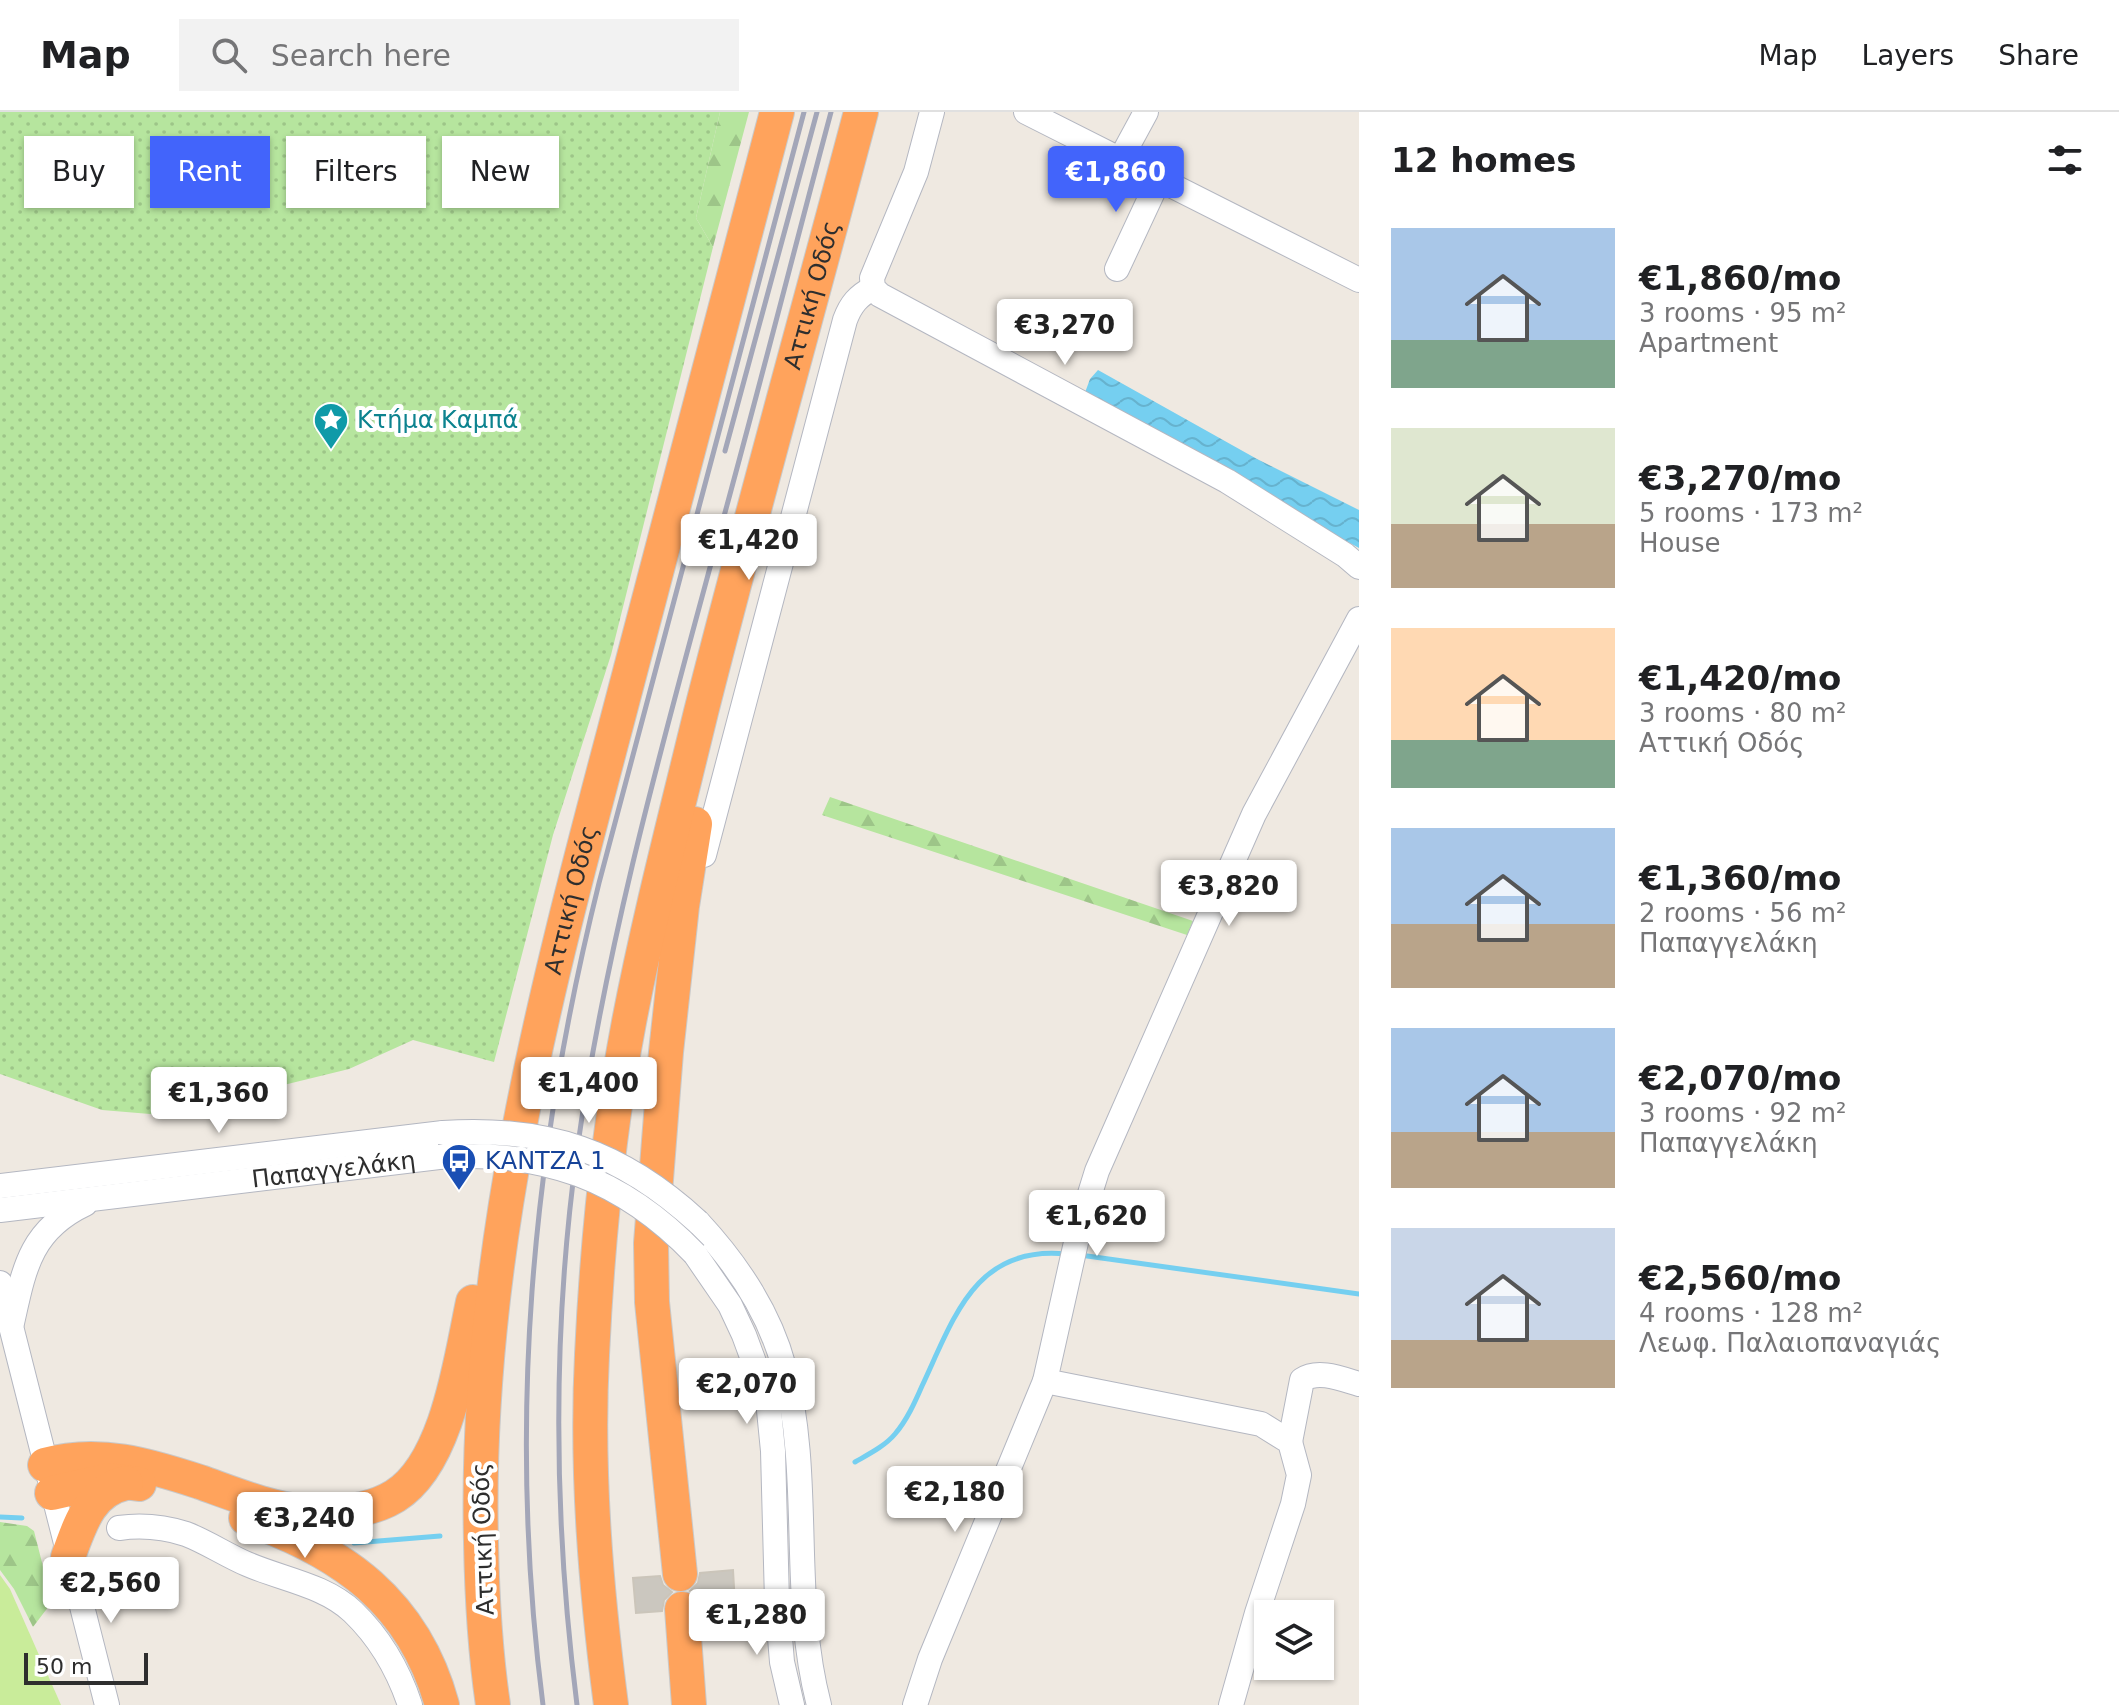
<!DOCTYPE html>
<html lang="en">
<head>
<meta charset="utf-8">
<style>
  body { margin:0; font-family:"DejaVu Sans",sans-serif; background:#f2f2f2; color:#202124; height:100vh; display:flex; flex-direction:column; font-size:30px; white-space:nowrap }
  * { box-sizing:border-box; margin:0 }
  p { font-size:26px; color:#757577 }
  .icon { flex:none; width:44px; height:44px; fill:none; stroke:currentColor; stroke-width:2; stroke-linecap:round; stroke-linejoin:round }
  .map { position:relative; flex:1; overflow:hidden }
  .drawer { display:flex; flex-direction:column; background:#fff; width:760px }
  .drawer>* { flex:none }
  .guide { position:absolute; left:24px; top:24px; width:760px; height:72px; display:flex; gap:16px }
  .tools { position:absolute; left:1254px; top:1488px; display:grid; gap:16px }
  .tools a { display:grid; place-items:center; width:80px; height:80px; border-radius:0px; background:#fff; box-shadow:0 2px 6px #0004; font-size:40px }
  .scale { position:absolute; left:24px; bottom:20px; width:124px; box-sizing:border-box; padding-left:8px; border:4px solid #2e2e2e; border-top:0; font-size:22px; line-height:28px; white-space:nowrap; color:#2e2e2e; -webkit-text-stroke:6px #fff; paint-order:stroke }
  .price { position:absolute; translate:-50% -68px; padding:0 18px; border-radius:8px; background:#fff; color:#222; font-size:26px; line-height:52px; filter:drop-shadow(0 2px 4px #0008) }
  .price::after { content:''; position:absolute; left:50%; top:48px; width:24px; height:18px; margin-left:-12px; background:inherit; clip-path:polygon(0 0,100% 0,50% 100%) }
  .price.current { background:#4264fb; color:#fff }
  ul { padding:0; list-style:none }
  li { display:flex; align-items:center; gap:24px; height:200px; padding:0 32px }
  li span { display:grid; place-items:center; flex:none; width:224px; height:160px; border-radius:0px; color:#555 }
  li>.icon { margin-inline-start:auto }
  span .icon { width:96px; height:96px; fill:#fffc; stroke-width:1 }
  li b { font-size:34px }
  h2 { display:flex; justify-content:space-between; align-items:center; height:96px; padding:0 32px; font-size:34px }
  .tag { padding:0 28px; border-radius:0px; background:#fff; box-shadow:0 2px 6px #0004; font-size:28px; line-height:72px }
  .tag.current { background:#4264fb; color:#fff }
  header { display:flex; align-items:center; gap:48px; box-sizing:border-box; height:112px; padding:0 40px; background:#fff; border-bottom:2px solid #e0e0e0 }
  header strong { font-size:38px }
  nav { display:flex; gap:44px; margin-inline-start:auto; font-size:28px }
  .search { width:560px; height:72px; background:#f2f2f2; display:flex; align-items:center; gap:20px; box-sizing:border-box; padding:0 28px; border-radius:0px; color:#757577; font-size:30px }
  main { display:flex; flex:1; min-height:0 }
  .map>svg:first-child { display:block }
  .grass { fill:url(#grass-dots) }
  .forest { fill:url(#forest-firs) }
  .pitch { fill:#c9ec9a }
  .water { fill:url(#water-waves) }
  .lines { fill:none; stroke-linecap:round; stroke-linejoin:round }
  .stream { stroke:#75cff0; stroke-width:5 }
  .building { fill:#cbc7bf; stroke:#cbc5ba; stroke-width:2 }
  .minor-casing { stroke:#b4b7c1; stroke-width:26 }
  .highway-casing { stroke:#c9c9c9; stroke-width:36 }
  .minor { stroke:#fff; stroke-width:24 }
  .highway { stroke:#ffa35c; stroke-width:34 }
  .rail { stroke:#a3a6b8; stroke-width:5 }
  .minor-bridge-casing { stroke:#b4b7c1; stroke-width:26; stroke-linecap:butt }
  .minor-bridge { stroke:#fff; stroke-width:24 }
  .labels { text-anchor:middle; dominant-baseline:central; stroke-width:8; stroke-linejoin:round; paint-order:stroke }
  .street-label { font-size:24px; fill:#2e2e2e; stroke:#fff }
  .culture-label { font-size:24px; fill:#0d838f; stroke:#fff; text-anchor:start }
  .transit-label { font-size:24px; fill:#164399; stroke:#fff; text-anchor:start }
</style>
</head>
<body>
<header>
<strong>Map</strong>
<div class="search"><svg class="icon" aria-label="search" viewBox="0 0 24 24"><circle cx="10" cy="10" r="6"/><path d="M15 15l6 6"/></svg>Search here</div>
<nav><a>Map</a><a>Layers</a><a>Share</a></nav>
</header>
<main>
<div class="map">
<svg width="1359" height="1593" viewBox="0 0 1359 1593">
  <defs>
    <pattern id="grass-dots" width="8" height="8" patternUnits="userSpaceOnUse" patternTransform="scale(2)"><rect width="8" height="8" fill="#b6e59e"/><path d="M2 2h.1M6 6h.1" fill="none" stroke="#9dc588" stroke-width="1.8" stroke-linecap="round"/></pattern>
    <pattern id="forest-firs" width="22" height="20" patternUnits="userSpaceOnUse" patternTransform="scale(2)"><rect width="22" height="20" fill="#b6e59e"/><path d="M5 1l3.5 6h-7zM16 11l3.5 6h-7z" fill="#9dc588"/></pattern>
    <pattern id="water-waves" width="16" height="10" patternUnits="userSpaceOnUse" patternTransform="scale(2)"><rect width="16" height="10" fill="#75cff0"/><path d="M0 5q4-4 8 0t8 0" fill="none" stroke="#66b2ce"/></pattern>
  </defs>
  <rect width="100%" height="100%" fill="#efe9e1"/>
  <path class="grass" d="M0,0H720L696,106L713,135L611,543L553,723L494,950L413,928L349,957L162,1003L102,998L0,962Z"/>
  <path class="forest" d="M720,0H749L713,135L696,106Z
    M830,685L1193,809L1187,823L822,703Z
    M0,1410L27,1414L34,1419L52,1490L33,1515L14,1477L0,1458Z"/>
  <path class="pitch" d="M0,1463L10,1477L61,1593H0Z"/>
  <path class="water" d="M1098,258L1257,347L1359,398V436L1083,286L1090,267Z"/>
  <g class="lines">
    <path class="stream" d="M1080,1143L1359,1182
      M855,1350C869,1342 885,1334 895,1322C907,1308 915,1290 922,1274C954,1206 975,1133 1066,1142
      M0,1405L22,1406
      M354,1431L440,1424"/>
  </g>
  <path class="building" d="M733,1458L735,1493L702,1496L698,1485L690,1479L698,1471L700,1461Z
    M660,1464L663,1473L672,1480L664,1488L662,1499L636,1501L633,1466Z"/>
  <g class="lines">
    <defs>
      <g id="minor">
        <path d="M932,0L916,60L872,166L873,176L880,183L1227,369L1345,443L1359,455"/>
        <path d="M1026,0L1359,168"/>
        <path d="M1120,48L1146,0"/>
        <path d="M1117,157L1159,67"/>
        <path d="M704,743L845,208C851,192 858,184 873,176"/>
        <path d="M0,1074L443,1021"/>
        <path id="s1" d="M0,1098L439,1045"/>
        <path d="M698,1110C737,1152 769,1199 784,1255C813,1365 790,1483 819,1593"/>
        <path d="M695,1142L730,1193L744,1223L768,1288L773,1339L777,1489L782,1550L792,1593"/>
        <path d="M0,1171L107,1593"/>
        <path d="M12,1211C24,1157 30,1118 85,1092"/>
        <path d="M1290,1330L1302,1268C1318,1257 1342,1267 1359,1272"/>
        <path d="M119,1416C141,1413 164,1415 186,1422C207,1430 226,1443 247,1452C281,1467 325,1473 353,1500C380,1526 398,1557 410,1593"/>
        <path d="M915,1593L930,1547L1045,1269"/>
        <path d="M1231,1593L1257,1501L1293,1392L1299,1363L1290,1330L1261,1312L1045,1269L1079,1117L1097,1059L1254,702L1359,507"/>
      </g>
      <g id="highway">
        <path d="M45,1353C99,1338 148,1353 200,1370C234,1382 270,1397 306,1400C335,1402 369,1400 395,1384C448,1351 461,1246 473,1190"/>
        <path d="M52,1381L109,1368L139,1372"/>
        <path d="M246,1406C342,1439 414,1490 442,1593"/>
        <path d="M68,1445C80,1413 89,1379 126,1371"/>
        <path d="M680,1462L652,1190L651,1131L666,940L682,794L695,712"/>
        <path d="M682,1497L689,1593"/>
        <path id="s2" d="M493,1593C485,1539 482,1484 481,1430C474,1150 544,885 615,617C669,412 723,206 777,0"/>
        <path id="s3" d="M611,1593C596,1477 586,1360 592,1243C597,1136 609,1015 629,910C649,806 676,703 701,600C752,399 808,200 861,0"/>
      </g>
    </defs>
    <use href="#minor" class="minor-casing"/>
    <use href="#highway" class="highway-casing"/>
    <use href="#minor" class="minor"/>
    <use href="#highway" class="highway"/>
    <path class="rail" d="M725,339L817,0
      M543,1593C507,1313 531,1044 599,771L804,0
      M577,1593C554,1411 552,1221 577,1039C606,831 663,629 718,426C757,285 793,142 831,0"/>
    <defs>
      <path id="minor-bridge" d="M443,1021C547,1014 622,1040 698,1110
        M439,1045C543,1038 622,1066 695,1142"/>
    </defs>
    <use href="#minor-bridge" class="minor-bridge-casing"/>
    <use href="#minor-bridge" class="minor-bridge"/>
  </g>
  <defs>
    <symbol id="sight-pin" viewBox="-11 -11 22 30"><path d="M0 17L-7.5 6A9.5 9.5 0 1 1 7.5 6Z" fill="#0f9aa8" stroke="#fff"/><path d="M0-6L1.8-2.2L6-1.7L2.9 1.2L3.7 5.4L0 3.3L-3.7 5.4L-2.9 1.2L-6-1.7L-1.8-2.2Z" fill="#fff"/></symbol>
    <symbol id="bus-pin" viewBox="-11 -11 22 30"><path d="M0 17L-7.5 6A9.5 9.5 0 1 1 7.5 6Z" fill="#1a4fb4" stroke="#fff"/><path d="M-5-6H5V4H4V6H2V4H-2V6H-4V4H-5ZM-3.5-4V0h7V-4ZM-3.5 1.2v1.5H-2V1.2ZM2 1.2v1.5H3.5V1.2Z" fill="#fff"/></symbol>
  </defs>
  <g fill-rule="evenodd">
    <use href="#sight-pin" x="311" y="288" width="40" height="54"/>
    <use href="#bus-pin" x="439" y="1029" width="40" height="54"/>
  </g>
  <g class="labels">
    <g class="street-label">
      <text stroke="none"><textPath href="#s3" startOffset="1436">Αττική Οδός</textPath></text>
      <text stroke="none"><textPath href="#s2" startOffset="814">Αττική Οδός</textPath></text>
      <text stroke="none"><textPath href="#s1" startOffset="336">Παπαγγελάκη</textPath></text>
      <text transform="translate(483 1427) rotate(-92)">Αττική Οδός</text>
    </g>
    <g class="culture-label">
      <text x="357" y="308">Kτήμα Καμπά</text>
    </g>
    <g class="transit-label">
      <text x="485" y="1049">ΚΑΝΤΖΑ 1</text>
    </g>
  </g>
</svg>
<div class="tools">
<a><svg class="icon" aria-label="layers" viewBox="0 0 24 24"><path d="M12 4l9 5-9 5-9-5zM3 14l9 5 9-5"/></svg></a>
</div>
<div class="scale">50 m</div>
<b class="price current" style="left:1116px;top:102px">€1,860</b>
<b class="price" style="left:1065px;top:255px">€3,270</b>
<b class="price" style="left:749px;top:470px">€1,420</b>
<b class="price" style="left:1229px;top:816px">€3,820</b>
<b class="price" style="left:589px;top:1013px">€1,400</b>
<b class="price" style="left:219px;top:1023px">€1,360</b>
<b class="price" style="left:1097px;top:1146px">€1,620</b>
<b class="price" style="left:747px;top:1314px">€2,070</b>
<b class="price" style="left:955px;top:1422px">€2,180</b>
<b class="price" style="left:305px;top:1448px">€3,240</b>
<b class="price" style="left:111px;top:1513px">€2,560</b>
<b class="price" style="left:757px;top:1545px">€1,280</b>
<div class="guide">
<a class="tag">Buy</a>
<a class="tag current">Rent</a>
<a class="tag">Filters</a>
<a class="tag">New</a>
</div>
</div>
<section class="drawer">
<h2>12 homes<svg class="icon" aria-label="filters" viewBox="0 0 24 24"><path d="M4 7h16M4 17h16"/><circle cx="9" cy="7" r="2"/><circle cx="15" cy="17" r="2"/></svg></h2>
<ul>
<li><span style="background:linear-gradient(#a9c7e8 70%,#7fa58c 0)"><svg class="icon" aria-label="home" viewBox="0 0 24 24"><path d="M3 11l9-7 9 7M6 9v11h12V9"/></svg></span><div><b>€1,860/mo</b><p>3 rooms · 95 m²</p><p>Apartment</p></div></li>
<li><span style="background:linear-gradient(#dfe7d0 60%,#b9a48a 0)"><svg class="icon" aria-label="home" viewBox="0 0 24 24"><path d="M3 11l9-7 9 7M6 9v11h12V9"/></svg></span><div><b>€3,270/mo</b><p>5 rooms · 173 m²</p><p>House</p></div></li>
<li><span style="background:linear-gradient(#ffd9b3 70%,#7fa58c 0)"><svg class="icon" aria-label="home" viewBox="0 0 24 24"><path d="M3 11l9-7 9 7M6 9v11h12V9"/></svg></span><div><b>€1,420/mo</b><p>3 rooms · 80 m²</p><p>Αττική Οδός</p></div></li>
<li><span style="background:linear-gradient(#a9c7e8 60%,#b9a48a 0)"><svg class="icon" aria-label="home" viewBox="0 0 24 24"><path d="M3 11l9-7 9 7M6 9v11h12V9"/></svg></span><div><b>€1,360/mo</b><p>2 rooms · 56 m²</p><p>Παπαγγελάκη</p></div></li>
<li><span style="background:linear-gradient(#a9c7e8 65%,#b9a48a 0)"><svg class="icon" aria-label="home" viewBox="0 0 24 24"><path d="M3 11l9-7 9 7M6 9v11h12V9"/></svg></span><div><b>€2,070/mo</b><p>3 rooms · 92 m²</p><p>Παπαγγελάκη</p></div></li>
<li><span style="background:linear-gradient(#c9d6e8 70%,#b9a48a 0)"><svg class="icon" aria-label="home" viewBox="0 0 24 24"><path d="M3 11l9-7 9 7M6 9v11h12V9"/></svg></span><div><b>€2,560/mo</b><p>4 rooms · 128 m²</p><p>Λεωφ. Παλαιοπαναγιάς</p></div></li>
</ul>
</section>
</main>
</body>
</html>
